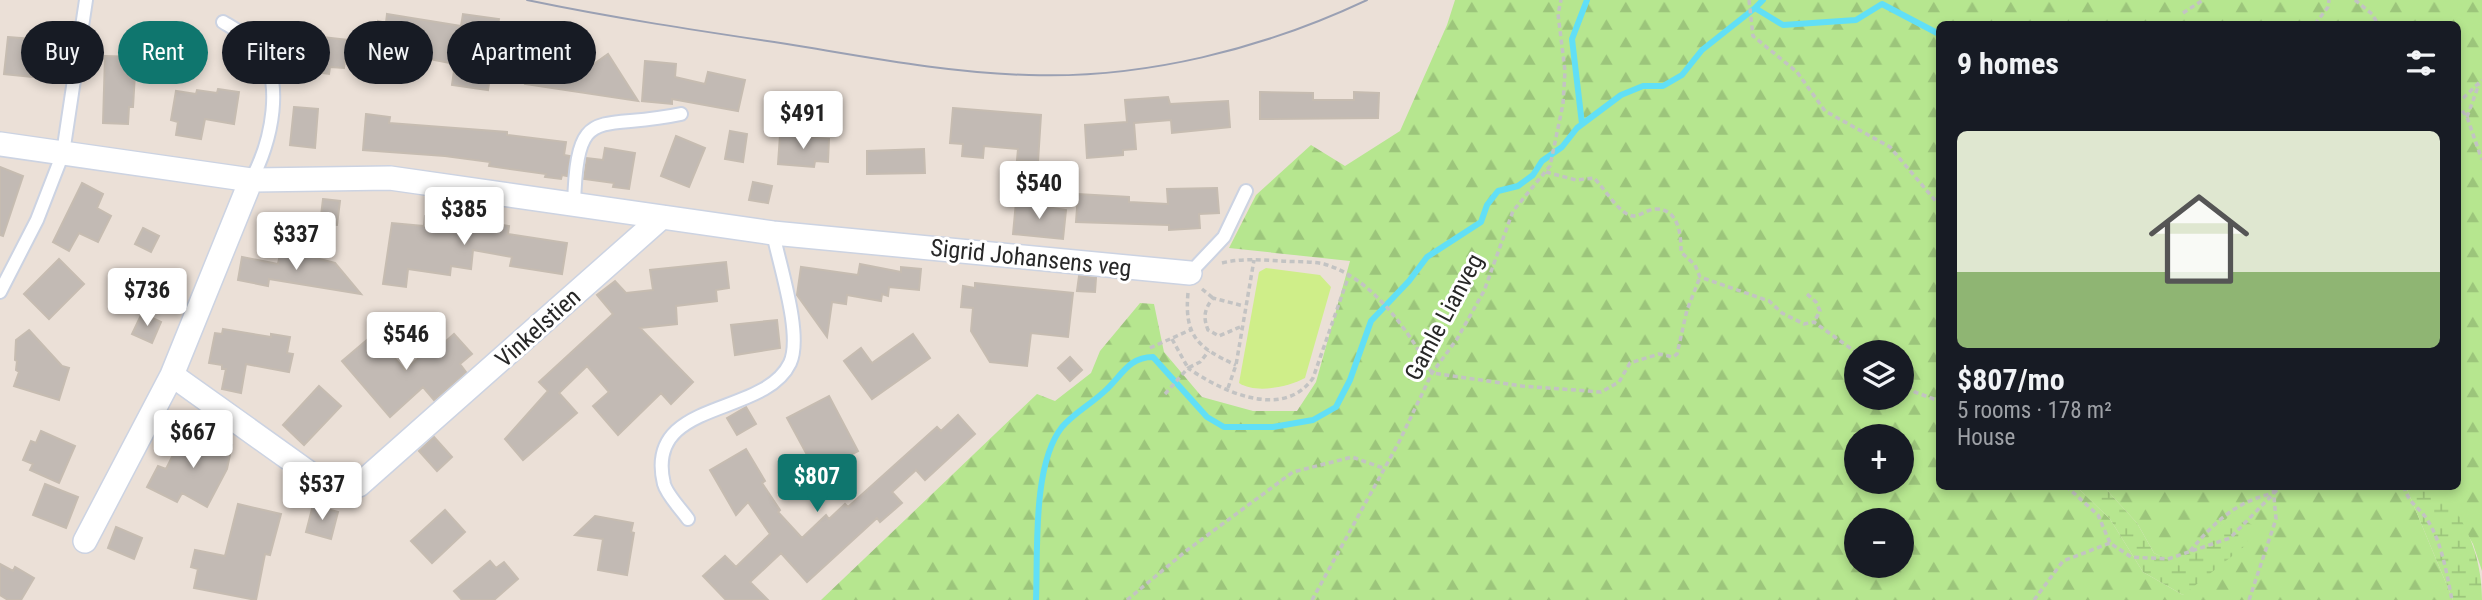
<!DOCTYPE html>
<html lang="en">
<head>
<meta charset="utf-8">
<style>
  body { margin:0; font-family:"Roboto Condensed",sans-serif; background:#20242c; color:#f1f3f6; height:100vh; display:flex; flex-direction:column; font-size:26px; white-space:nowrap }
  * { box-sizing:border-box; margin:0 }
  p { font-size:23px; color:#9ea1a6 }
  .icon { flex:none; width:38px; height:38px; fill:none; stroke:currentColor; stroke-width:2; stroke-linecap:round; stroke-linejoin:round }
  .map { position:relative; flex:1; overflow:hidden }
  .details { position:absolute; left:1936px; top:21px; width:525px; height:469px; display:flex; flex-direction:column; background:#171b24; border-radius:10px; box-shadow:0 4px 10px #0003 }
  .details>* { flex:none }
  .guide { position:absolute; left:21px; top:21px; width:665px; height:63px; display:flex; gap:14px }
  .tools { position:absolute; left:1844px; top:340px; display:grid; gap:14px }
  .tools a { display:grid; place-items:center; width:70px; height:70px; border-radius:50%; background:#171b24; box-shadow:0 4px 10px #0003; font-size:35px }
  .price { position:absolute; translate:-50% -60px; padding:0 16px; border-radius:7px; background:#fff; color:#222; font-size:23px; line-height:46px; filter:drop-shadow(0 2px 4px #0008) }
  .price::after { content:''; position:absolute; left:50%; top:42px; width:21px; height:16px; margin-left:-10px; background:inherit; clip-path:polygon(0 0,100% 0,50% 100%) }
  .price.active { background:#0f766e; color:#fff }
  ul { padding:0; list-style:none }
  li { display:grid; align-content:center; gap:14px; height:371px; padding:0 21px }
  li+li { border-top:2px solid #363941 }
  li span { display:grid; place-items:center; height:217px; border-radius:10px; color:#555 }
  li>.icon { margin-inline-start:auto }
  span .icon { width:126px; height:126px; fill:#fffc; stroke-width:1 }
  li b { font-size:30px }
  h2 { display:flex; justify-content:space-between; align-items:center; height:84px; padding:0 21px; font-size:30px }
  .tag { padding:0 24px; border-radius:32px; background:#171b24; box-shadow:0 4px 10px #0003; font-size:24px; line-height:63px }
  .tag.active { background:#0f766e; color:#fff }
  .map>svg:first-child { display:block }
  .forest { fill:url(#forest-firs); fill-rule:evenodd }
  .wetland { fill:url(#wetland-marsh) }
  .pitch { fill:#cfee89 }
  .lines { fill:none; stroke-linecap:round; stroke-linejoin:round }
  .stream { stroke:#61dff6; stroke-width:6 }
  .building { fill:#c2bab4; stroke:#c6bcb1; stroke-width:2 }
  .service-casing { stroke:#ccd3e2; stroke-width:16 }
  .minor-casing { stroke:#ccd3e2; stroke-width:26 }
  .path { stroke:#c3c3c3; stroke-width:3.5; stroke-dasharray:5 3.5; stroke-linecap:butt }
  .service { stroke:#fff; stroke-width:12 }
  .minor { stroke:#fff; stroke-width:23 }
  .tram { stroke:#9aa0b3; stroke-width:2 }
  .labels { text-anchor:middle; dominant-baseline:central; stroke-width:6; stroke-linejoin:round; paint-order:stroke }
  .street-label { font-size:24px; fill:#272727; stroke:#fff }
</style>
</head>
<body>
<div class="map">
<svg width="2482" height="600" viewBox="0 0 2482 600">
  <defs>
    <pattern id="forest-firs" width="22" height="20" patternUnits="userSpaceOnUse" patternTransform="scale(1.75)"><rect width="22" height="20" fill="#b6e68f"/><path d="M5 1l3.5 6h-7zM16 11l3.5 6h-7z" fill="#9cc57b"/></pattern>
    <pattern id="wetland-marsh" width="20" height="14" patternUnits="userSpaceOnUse" patternTransform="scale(1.75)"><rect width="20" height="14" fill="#b6e68f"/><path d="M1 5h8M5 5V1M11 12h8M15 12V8" fill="none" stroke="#9cc57b"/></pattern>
  </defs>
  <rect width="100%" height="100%" fill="#ebe0d7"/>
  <path class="forest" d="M1455,0H2482V571L2473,544L2440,487L2457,486V24H1939V486L2077,487L2110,519L2143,572L2183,595L2232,514L2181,567L2154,553L2137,523L2104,487H2406L2453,600H821L1037,394L1055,401L1091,373L1100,351L1140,303L1154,304L1164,352L1202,397L1253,411H1297L1316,382L1350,261L1229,248L1256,195L1311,145L1345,166L1400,131L1447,25ZM1857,352H1902V397H1857ZM1857,436H1902V481H1857ZM1857,520H1902V565H1857Z"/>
  <path class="wetland" d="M2077,487H2104L2137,523L2154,553L2181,566L2232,513L2254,526L2246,545L2183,595L2143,572L2110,519Z
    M2406,487H2440C2466,522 2482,556 2482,600H2453Z"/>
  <path class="pitch" d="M1266,268L1320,275L1331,287L1305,378C1288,387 1256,394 1239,383L1259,272Z"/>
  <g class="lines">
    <path class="stream" d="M1755,8L1763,0
      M1582,124L1572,39L1587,0
      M1036,600C1038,553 1032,465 1062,427C1075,412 1093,403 1107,389C1122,375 1129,357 1153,357L1207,417L1224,427H1273L1313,420L1336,407L1350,380L1371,321L1409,281L1427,257L1481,222L1487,205L1498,191L1518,186L1533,175L1542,161L1562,147L1577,128L1621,95L1643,86H1663L1682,75L1702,50L1755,8L1783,25L1856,20L1882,4L1939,34"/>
  </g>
  <path class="building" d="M387,14L461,26L463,14L499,19L488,90L452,85L455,64L373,48L378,21L386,23Z
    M295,34L348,40L344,68L330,67L329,74L290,69Z
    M8,37L46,40L42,78L4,74Z
    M531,40L555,44V49L564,51L561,68L584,71L608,54L638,101L525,84Z
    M105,56L136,57L133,107H129L128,124L103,123Z
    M645,61L676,64L675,77L705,84L708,72L745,80L738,111L672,99V104L642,101Z
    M218,89L239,92L234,124L205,119L201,139L176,135L178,122L171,120L176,91L196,94L197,90L217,93Z
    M1260,92L1313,93V100H1354V92L1379,93L1378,118L1260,119Z
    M1168,97L1170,104L1228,101L1230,127L1172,133L1171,120L1134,123L1136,149L1123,150V155L1087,158L1085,125L1127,122L1125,100Z
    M294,107L318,109L315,148L290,145Z
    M953,108L1041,115L1038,162L1017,160L1018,149L984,146L983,158L962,156L963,144L950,143Z
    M366,114L390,117L389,123L507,132V135L566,142L564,155L570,156L567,176L562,175L561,179L545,177L546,174L489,166L490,162L445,156L363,150Z
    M730,131L747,134L743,162L725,159Z
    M780,135L829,139L828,162L815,161L814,167L778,164Z
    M676,136L705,148L689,187L661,176Z
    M605,148L635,153L629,189L613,187L614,183L584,179L587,158L603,160Z
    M924,149L925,173L867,174V151Z
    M0,167L23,176L3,236L0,235Z
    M753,182L772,186L768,203L749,200Z
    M82,183L103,194L97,208L111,216L98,242L79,233L69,251L53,242Z
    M1217,188L1219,213L1199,214L1200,228L1169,230V225L1076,222L1078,194L1129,197V202L1168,204L1167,189Z
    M323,199L340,201L337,225L320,224Z
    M1016,202L1066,210L1063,239L1013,234Z
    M468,208L486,210L485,222L509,226L508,234L567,243L562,274L510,266L512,257L473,250L471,269L451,266L450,275L408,269L406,287L383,284L392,223L424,226L425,216L466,221Z
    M143,228L159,236L151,252L135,244Z
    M281,249L335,263L361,294L269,279L268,286L238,280L242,257L278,264Z
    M59,259L84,284L49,319L24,294Z
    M726,262L729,288L716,290L717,301L676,306L677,324L640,328L693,382L671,404L661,393L618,435L593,406L609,392L587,366L559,393L577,413L523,460L505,439L548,391L539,382L613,314L597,295L615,281L626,293L653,290L650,270Z
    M860,264L901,272V267L921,269L919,290L889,287L888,296L882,294L881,301L847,295L846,304L832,302L827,337L797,295L801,267L858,275Z
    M1079,276L1096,278L1095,292L1077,291Z
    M975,283L1073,293L1068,337L1031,333L1027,366L990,362L971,331L973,308L961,307L963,286L975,288Z
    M142,313L161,322L152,343L132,334Z
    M777,320L780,348L735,355L731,325Z
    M223,329L271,337V334L290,337L287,353L293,354L289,372L246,364L241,393L222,389L226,369H222V365L209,363L215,333L222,334Z
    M29,330L62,366L69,368L59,400L14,386L19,372L16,370L17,361L15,360L16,340Z
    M374,334L405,370L430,348L434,352L454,334L472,354L460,364L466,372L434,400L423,387L390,417L342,361Z
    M913,334L930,358L872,399L844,361L861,348L872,363Z
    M1070,357L1082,370L1070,381L1058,368Z
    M319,386L341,406L304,445L283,425Z
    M829,396L858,451L830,466V472L806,485L797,472L812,464L787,418Z
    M746,407L756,424L737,435L727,418Z
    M958,415L975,434L925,480L916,470L892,492L902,503L880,522L877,518L807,582L781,553L750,582L768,600H726L703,576L725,556L736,567L770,534L748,502L736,515L710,470L746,449L765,481L762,483L780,510L778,512L802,538L826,515L829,519L845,504L848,507L937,427L941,431Z
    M190,430L214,443L217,438L232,445L227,469L207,507L182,493L177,502L147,487L158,466L166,469L180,441L184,442Z
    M41,431L75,446L59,483L30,470L33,464L23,460L31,441L36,443Z
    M434,437L452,457L437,471L419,451Z
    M45,484L78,497L66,528L33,515Z
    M238,504L281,514L270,555L265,554L256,600L194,588L198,569L191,567L195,550L225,556Z
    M313,505L338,512L331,539L306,532Z
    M445,510L465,532L432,563L411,541Z
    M595,516L633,523L631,532L634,533L627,575L598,570L603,539L575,535Z
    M116,527L142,538L134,559L108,548Z
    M490,561L496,568L504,562L518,579L494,600H462L454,591Z
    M0,564L13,571L15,567L34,578L21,600H8L0,595Z"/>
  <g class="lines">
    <defs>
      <path id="service" d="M223,22C233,28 246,35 255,44C287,77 271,144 251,180
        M574,205C577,100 597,132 681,114
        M1190,273L1224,237L1246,191
        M0,292L37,220L63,153L86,0
        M688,519C681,509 667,495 664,484C643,398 764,418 790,363C803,335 779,264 773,233"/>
      <path id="minor" d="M0,144L251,180L390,178L773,233L1190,273
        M172,375L326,485L345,489L359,485L662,217
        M85,541L172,375L251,180"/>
    </defs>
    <use href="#service" class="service-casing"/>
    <use href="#minor" class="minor-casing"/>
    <path class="path" d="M1749,0L1753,36L1797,72L1825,111L1890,147L1939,205
      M2355,0L2372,14L2378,24
      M2183,13L2203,0
      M2315,24L2328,7L2329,0
      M2457,104L2467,117L2482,160
      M2457,104L2482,80
      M2467,117L2479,84
      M1546,172L1576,180L1594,178C1604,188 1616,209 1629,215C1638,219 1646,209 1656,209C1679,209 1681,235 1681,252L1695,265L1700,277L1769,301L1782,313L1804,324L1814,322L1857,353
      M1222,263C1242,258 1261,260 1281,261C1295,262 1311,261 1324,264C1373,278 1409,332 1432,373L1522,386L1601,392L1619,382L1630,363L1659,354L1673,357L1677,354L1687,310L1700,277
      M1202,289L1213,298
      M1188,293C1184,336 1198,348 1236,365
      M1807,294L1816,302L1820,311L1814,322
      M1240,327L1219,336L1208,330C1203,317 1204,310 1213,298L1244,306
      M1172,339L1188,368L1200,362L1209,351
      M1150,348L1190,330
      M1902,379L1915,392L1939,401
      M1228,388L1236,365L1254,260
      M1165,394L1188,368C1221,391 1283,421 1313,378L1349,275
      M2066,486L2098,515L2110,543L2131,557L2168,559L2230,538L2281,486
      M2404,486C2408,504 2420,507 2428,521C2442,543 2447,575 2452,600
      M2190,551C2214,523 2234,503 2270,494
      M1127,600L1186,551L1293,472L1352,457L1383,468
      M1312,600L1399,442L1432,373L1457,339L1484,291L1513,211L1550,166L1563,104L1565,71L1558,14L1561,0
      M2034,600L2063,561L2110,543
      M2249,600L2276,519L2273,486"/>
    <use href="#service" class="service"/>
    <use href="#minor" class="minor"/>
    <path class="tram" d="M527,0C613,18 700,31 787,44C867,57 948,73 1029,75C1144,79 1263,49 1367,0"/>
  </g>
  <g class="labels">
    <g class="street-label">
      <text transform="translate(1031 258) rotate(6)">Sigrid Johansens veg</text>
      <text transform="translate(1444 317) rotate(-62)">Gamle Lianveg</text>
      <text transform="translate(538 328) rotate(-42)">Vinkelstien</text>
    </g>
  </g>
</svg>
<div class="tools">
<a><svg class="icon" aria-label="layers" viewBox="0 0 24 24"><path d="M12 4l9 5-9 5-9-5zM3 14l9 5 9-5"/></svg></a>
<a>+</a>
<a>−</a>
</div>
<b class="price" style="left:803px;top:151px">$491</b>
<b class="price" style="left:1039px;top:221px">$540</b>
<b class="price" style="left:464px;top:247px">$385</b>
<b class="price" style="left:296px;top:272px">$337</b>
<b class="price" style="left:147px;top:328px">$736</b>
<b class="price" style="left:406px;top:372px">$546</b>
<b class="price" style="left:193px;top:470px">$667</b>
<b class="price active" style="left:817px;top:514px">$807</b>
<b class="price" style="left:322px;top:522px">$537</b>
<div class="guide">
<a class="tag">Buy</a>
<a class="tag active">Rent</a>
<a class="tag">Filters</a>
<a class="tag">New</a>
<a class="tag">Apartment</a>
</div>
<section class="details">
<h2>9 homes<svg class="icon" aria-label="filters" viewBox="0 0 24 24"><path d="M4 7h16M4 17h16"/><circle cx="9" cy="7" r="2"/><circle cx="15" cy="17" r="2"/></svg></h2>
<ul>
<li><span style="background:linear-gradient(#dfe7d0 65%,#8fb573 0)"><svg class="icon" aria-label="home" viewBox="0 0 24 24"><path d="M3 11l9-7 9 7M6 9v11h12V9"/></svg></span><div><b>$807/mo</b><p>5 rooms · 178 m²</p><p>House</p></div></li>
</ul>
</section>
</div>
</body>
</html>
